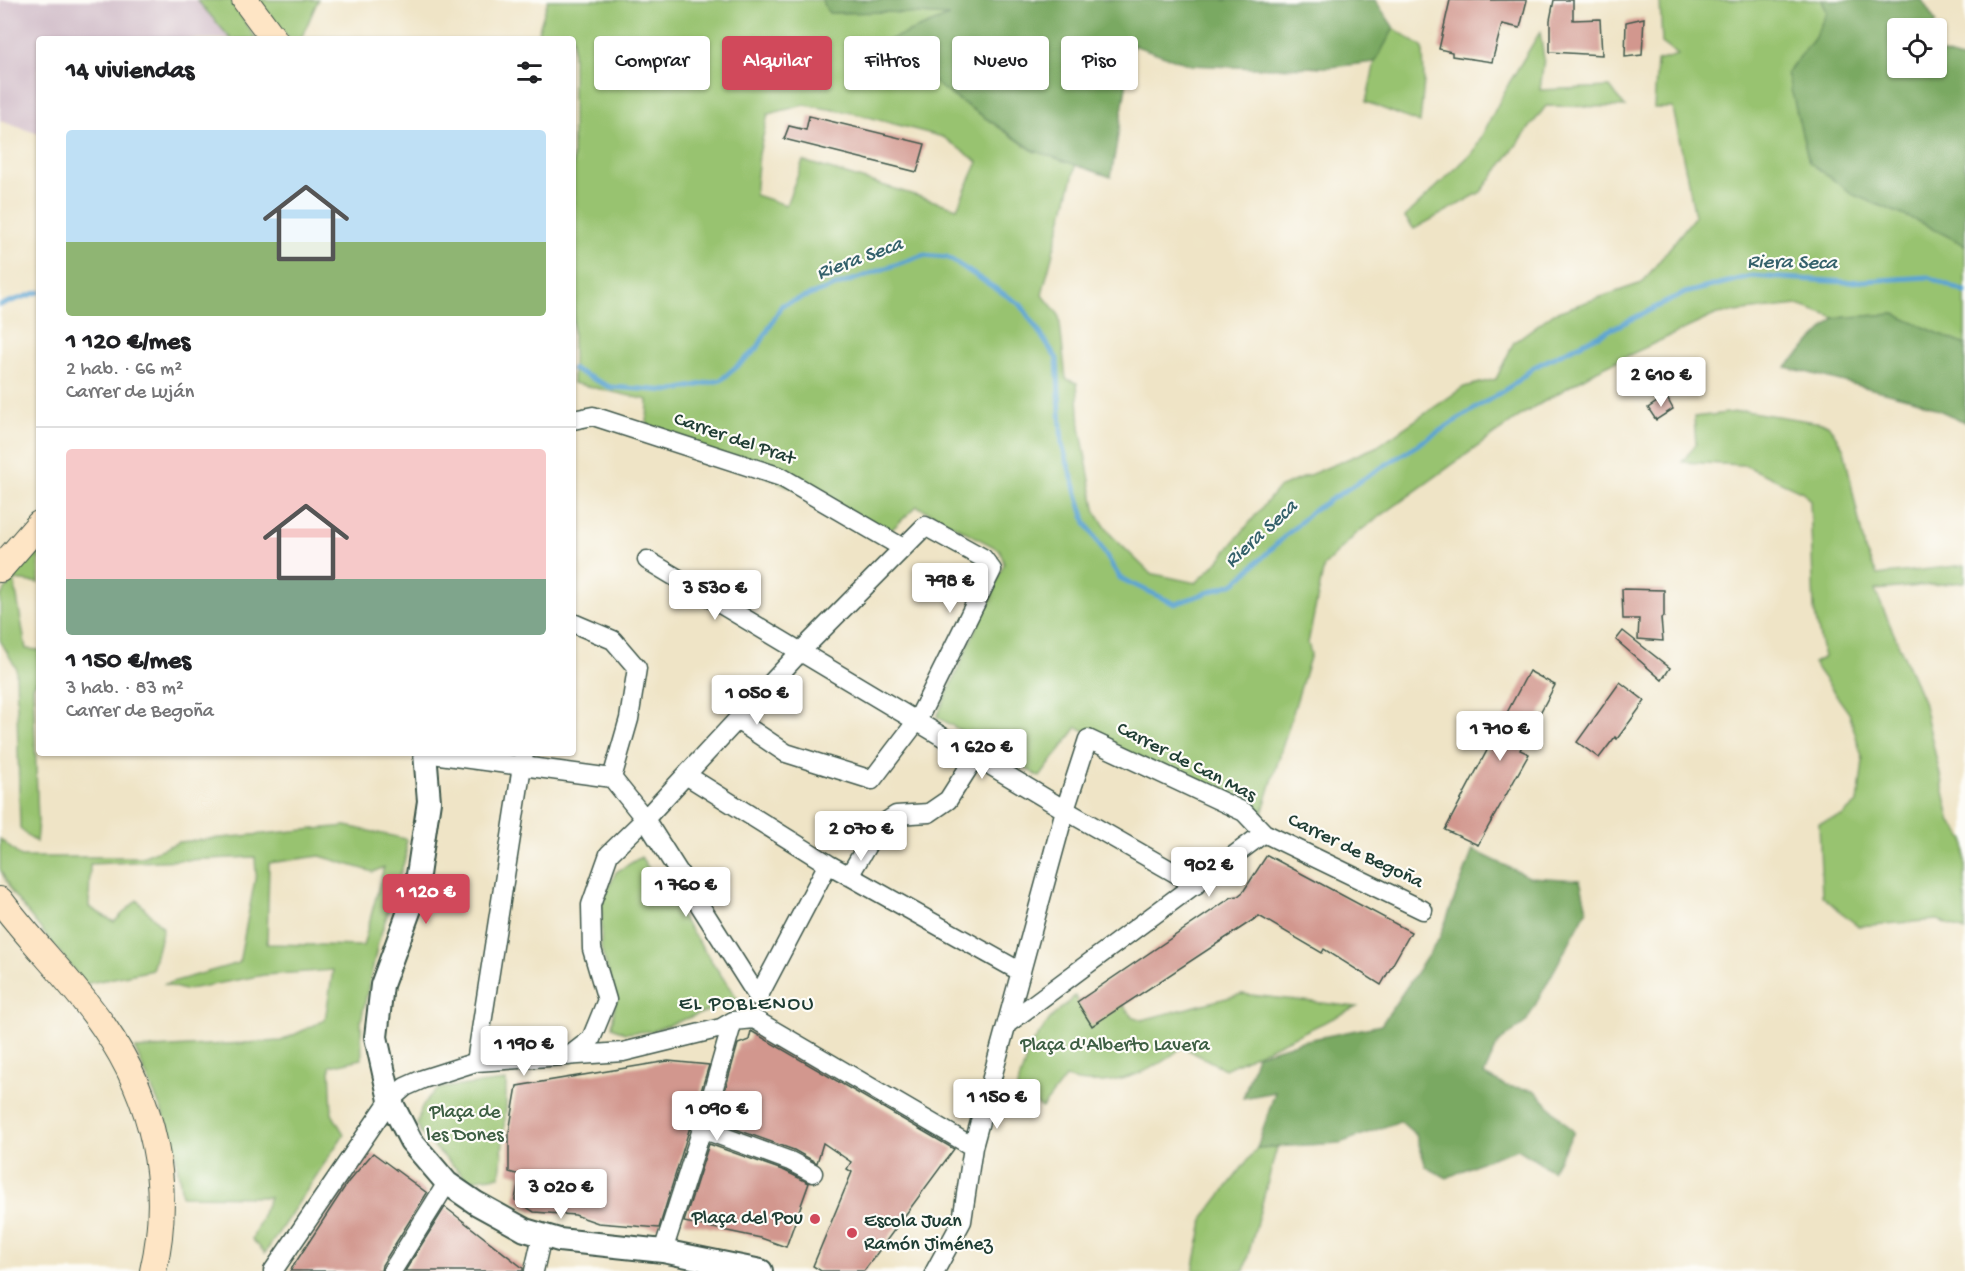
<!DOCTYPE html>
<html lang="es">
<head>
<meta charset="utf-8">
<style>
  body { margin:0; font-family:"Gochi Hand",sans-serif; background:#f2f2f2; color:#202124; height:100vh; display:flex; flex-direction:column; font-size:22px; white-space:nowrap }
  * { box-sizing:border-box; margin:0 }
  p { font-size:20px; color:#757577 }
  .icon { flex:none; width:33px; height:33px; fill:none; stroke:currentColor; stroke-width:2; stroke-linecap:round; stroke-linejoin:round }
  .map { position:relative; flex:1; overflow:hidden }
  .details { position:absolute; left:36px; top:36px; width:540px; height:720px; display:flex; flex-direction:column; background:#fff; border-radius:6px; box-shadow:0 2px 4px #0004 }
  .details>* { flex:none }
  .top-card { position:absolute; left:594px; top:36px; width:570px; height:54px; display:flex; gap:12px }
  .tools { position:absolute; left:1887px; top:18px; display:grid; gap:12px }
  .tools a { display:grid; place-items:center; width:60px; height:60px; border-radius:6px; background:#fff; box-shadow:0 2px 4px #0004; font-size:30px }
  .price { position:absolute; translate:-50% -51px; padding:0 14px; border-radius:6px; background:#fff; color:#222; font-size:20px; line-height:39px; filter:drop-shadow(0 2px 3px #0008) }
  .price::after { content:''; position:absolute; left:50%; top:36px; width:18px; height:14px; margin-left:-9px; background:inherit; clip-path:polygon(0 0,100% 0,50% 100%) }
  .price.on { background:#d1495b; color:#fff }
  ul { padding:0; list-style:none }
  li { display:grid; align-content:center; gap:12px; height:318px; padding:0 30px }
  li+li { border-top:2px solid #e0e0e0 }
  li span { display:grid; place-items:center; height:186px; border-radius:6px; color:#555 }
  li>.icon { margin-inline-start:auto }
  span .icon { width:108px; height:108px; fill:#fffc; stroke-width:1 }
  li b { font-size:26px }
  h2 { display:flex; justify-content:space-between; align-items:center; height:72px; padding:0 30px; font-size:26px }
  .pill { padding:0 21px; border-radius:6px; background:#fff; box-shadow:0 2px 4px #0004; font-size:21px; line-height:54px }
  .pill.on { background:#d1495b; color:#fff }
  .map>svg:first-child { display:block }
  .industrial { fill:#d1bdc9 }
  .green { fill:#98c36f; stroke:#5c8052; stroke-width:1.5; fill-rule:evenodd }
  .forest { fill:#7aa962; stroke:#4c734b; stroke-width:1.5 }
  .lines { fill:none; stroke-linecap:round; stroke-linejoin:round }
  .stream { stroke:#5ba4d2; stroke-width:5 }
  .building { fill:#d2978e }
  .minor-casing { stroke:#3e564a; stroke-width:21 }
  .tertiary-casing { stroke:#3e564a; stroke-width:26 }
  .secondary-casing { stroke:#3e564a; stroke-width:28 }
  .minor { stroke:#fff; stroke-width:18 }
  .tertiary { stroke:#fff; stroke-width:22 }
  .secondary { stroke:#fee5c5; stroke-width:26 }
  .poi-dot { fill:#d1495b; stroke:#fdfcf7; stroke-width:2 }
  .labels { text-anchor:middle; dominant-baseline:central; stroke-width:4.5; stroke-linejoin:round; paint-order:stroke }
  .street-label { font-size:20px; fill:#1f3d34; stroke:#fdfcf7 }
  .park-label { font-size:20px; fill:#3d5e43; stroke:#fdfcf7 }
  .poi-label { font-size:20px; fill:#1f3d34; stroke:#fdfcf7; text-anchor:end }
  .water-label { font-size:21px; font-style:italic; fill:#34616b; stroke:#fdfcf7 }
  .neighbourhood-label { font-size:21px; letter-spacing:1.5px; fill:#1f3d34; stroke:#fdfcf7 }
</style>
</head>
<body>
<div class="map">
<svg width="1965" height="1271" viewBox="0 0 1965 1271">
  <rect width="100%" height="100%" fill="#fdfcf7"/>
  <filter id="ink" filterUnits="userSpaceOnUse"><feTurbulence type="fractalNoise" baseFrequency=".0167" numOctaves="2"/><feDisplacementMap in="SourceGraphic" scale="12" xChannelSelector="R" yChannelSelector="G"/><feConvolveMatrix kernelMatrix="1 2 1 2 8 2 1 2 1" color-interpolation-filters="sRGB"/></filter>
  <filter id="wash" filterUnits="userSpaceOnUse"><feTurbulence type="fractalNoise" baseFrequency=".008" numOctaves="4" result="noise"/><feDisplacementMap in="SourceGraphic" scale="24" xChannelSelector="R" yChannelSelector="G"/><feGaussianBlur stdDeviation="1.35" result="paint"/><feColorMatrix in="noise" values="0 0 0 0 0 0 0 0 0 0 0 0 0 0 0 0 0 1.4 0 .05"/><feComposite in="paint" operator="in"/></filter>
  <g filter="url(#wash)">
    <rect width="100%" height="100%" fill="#efe4c6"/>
    <path class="industrial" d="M0,0H197L231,39H39V134L0,121Z"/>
    <path class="green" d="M197,0H231L256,39H231Z
      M258,0H318L301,39H289Z
      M548,0H822L829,13L888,12L951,16L887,41L944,90L1035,152L1039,149L1076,165L1042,294L1059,315L1066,379L1077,383L1080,427L1096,513L1111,535L1150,573L1196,583L1220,559L1278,488L1376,447L1464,387L1496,379L1514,342L1554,313L1642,283L1695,216L1673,108H1654L1657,61L1678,55L1662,43L1660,0H1822L1827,12L1814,39L1787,74L1922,223L1965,245V345L1894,314L1835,318L1798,305L1717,314L1597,370L1523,414L1357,533L1324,566L1308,643L1311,654L1261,817L1077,727L1040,777L937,717L1004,564L1000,550L917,506L890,531L647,424L648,400L573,383V39H536ZM804,105L853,113L943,137L978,162L957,208L803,161L786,205L755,195L759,154L768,114Z
      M1394,28L1423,48L1424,81L1420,123L1366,102L1375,62Z
      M1540,32L1544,59L1540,90L1610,87L1625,107L1546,106L1481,192L1414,229L1405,217L1474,151L1509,83Z
      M1745,411L1828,424L1844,449L1865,550L1877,575L1965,565V582L1875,590L1923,701L1951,822L1965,839V931L1938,920L1858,926L1822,896L1819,823L1842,816L1858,802L1863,760L1849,713L1813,663L1824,657L1814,610L1810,501L1803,492L1744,465L1682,462L1696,444L1694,417Z
      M39,543V583L14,580L26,649L39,650V679L33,686L38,822L36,842L20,829L16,668L0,640V597Z
      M346,826L406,839V856L378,943L361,1021L362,1059L330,1066L332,1114L344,1134L265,1253L252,1239L270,1197L182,1196L173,1137L135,1049L281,1041L325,1020L333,970L264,975L184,990L165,984L239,963L256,874L255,857L90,864L89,907L114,922L137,900L163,928L152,970L85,984L12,893L0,869V839L21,857H142L179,842ZM320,856L373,872L384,867L363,946L267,944L269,863Z
      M641,857L738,1000L652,1031L625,1033L612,1027L616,996L601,949L602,902L616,872Z
      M1242,994L1357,1007L1225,1069L1182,1047C1150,1075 1106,1090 1065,1078L1042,1108L1028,1097L1024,1102L1015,1094L1030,1047L1050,1019L1075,996L1092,1022L1123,1004L1131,1016L1142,1020Z
      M506,1081V1108L500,1176L468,1180L421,1134L417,1124L421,1109L429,1097L440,1088Z
      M1277,1147L1244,1271H1193L1204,1217L1257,1148Z"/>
    <path class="forest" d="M822,0H1375L1394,28L1375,62L1331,67L1257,68L1191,65L1133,45L1111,177L1035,151L944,90L886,41L949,16L888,12L829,13Z
      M1822,0H1922L1936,22L1932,28H1898V68H1936L1937,52L1965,60V245L1922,223L1854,195L1809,162L1787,73L1814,39L1827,12Z
      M1894,314L1965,345V422L1919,401L1786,367L1835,318Z
      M1473,850L1529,877L1580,880L1587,910L1526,1022L1498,1043L1484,1075L1506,1086L1534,1090L1574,1132L1552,1171L1518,1149L1483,1161L1447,1178L1426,1167L1416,1135L1400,1121L1340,1143L1257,1148L1275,1092L1243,1098L1257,1055L1302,1041L1381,1025L1439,939Z"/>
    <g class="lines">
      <path class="stream" d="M0,305L39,292
        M573,369L610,387L671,391L721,380L757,349L782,305L923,255L947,257L1021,305L1057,359L1062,445L1086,523L1120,578L1175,604L1235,583L1311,512L1514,384L1534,367L1685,293L1751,276L1847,282L1928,277L1965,292"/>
    </g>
    <g id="blocks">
      <path class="building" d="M1450,0H1527L1520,28L1502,24L1492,62L1452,56V52L1439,49Z
        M1554,0H1573V20L1600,19L1602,55L1550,52V20Z
        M1644,18L1642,55L1625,57L1626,22Z
        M809,116L925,144L917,172L784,139L789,126L806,130Z
        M1666,396L1673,409L1656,420L1648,408Z
        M1622,589L1664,590V617L1661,618L1663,641L1638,639L1639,619H1623Z
        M1623,631L1670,668L1662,680L1616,640Z
        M1529,671L1555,685L1520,750L1529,754L1478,845L1445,830Z
        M1620,682L1645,701L1617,739L1615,737L1599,758L1577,742Z
        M1267,855L1411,932L1381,985L1324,949L1322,953L1259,916L1092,1026L1077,1002L1232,897L1238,896L1243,892Z
        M751,1031L954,1149L864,1271H821L813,1266L852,1172L847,1169L851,1162L823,1143L817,1163L794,1150L716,1122L738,1044L749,1040Z
        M668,1061L709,1065L659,1228L598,1223L575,1215L534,1212L515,1200L520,1175L509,1172V1132L517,1086Z
        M709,1144L785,1171L809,1183L786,1247L761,1238L684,1222Z
        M373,1153L427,1193L382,1265L381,1271H290L348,1182Z
        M445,1207L523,1268V1271H405Z"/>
    </g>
  </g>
  <g filter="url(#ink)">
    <use href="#blocks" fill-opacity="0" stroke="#3e564a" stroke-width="1.5"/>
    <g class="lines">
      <defs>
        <path id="minor" d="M573,420L593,416L781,477L903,548
          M647,560L1065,810L1196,885
          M573,623L613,640L637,668L629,719L612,778
          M425,753L612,778
          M686,775L828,864L1021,972
          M612,778L645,819L758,997L828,864
          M849,876L878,827L896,815L929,813L948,800L976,756
          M1007,1024L1264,833L1423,910
          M569,1056L591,1039L607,1000L592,949L591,905L609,854L645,819L801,651L925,526L983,558L992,570L917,721L872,780L786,753L737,720
          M476,1062L524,753
          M702,1129L790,1161L813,1173
          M663,1251L702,1129L733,1021
          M273,1271L390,1100L405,1087L423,1079L476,1062L623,1052L721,1028L733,1021L754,1019L973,1147
          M392,1271L447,1183
          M534,1271L542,1236
          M935,1271L962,1221L973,1147L1065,810L1088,739L1244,812L1264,833"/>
        <path id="tertiary" d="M425,753L429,801L415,895L382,985L376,1037L390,1100L411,1141L447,1183L476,1203L525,1230L559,1240L663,1251L761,1271"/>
        <path id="secondary" d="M245,0L274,39
          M0,569L39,524
          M0,900C33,944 73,982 104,1027C154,1099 173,1186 153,1271"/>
      </defs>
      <use href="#minor" class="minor-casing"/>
      <use href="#tertiary" class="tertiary-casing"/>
      <use href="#secondary" class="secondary-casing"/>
      <use href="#minor" class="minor"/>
      <use href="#tertiary" class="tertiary"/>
      <use href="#secondary" class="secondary"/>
    </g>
  </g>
  <g class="poi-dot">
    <circle cx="815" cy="1219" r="6"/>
    <circle cx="852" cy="1233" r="6"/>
  </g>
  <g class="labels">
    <g class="street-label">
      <text transform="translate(734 440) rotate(19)">Carrer del Prat</text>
      <text transform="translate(1186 763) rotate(27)">Carrer de Can Mas</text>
      <text transform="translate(1355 852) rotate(26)">Carrer de Begoña</text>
    </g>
    <g class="park-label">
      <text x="1115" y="1046">Plaça d'Alberto Lavera</text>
      <text x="465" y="1113">Plaça de<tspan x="465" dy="23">les Dones</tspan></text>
    </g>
    <g class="poi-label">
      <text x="803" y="1219">Plaça del Pou</text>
      <text x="864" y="1222" text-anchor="start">Escola Juan<tspan x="864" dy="23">Ramón Jiménez</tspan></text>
    </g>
    <g class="water-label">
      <text transform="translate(860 260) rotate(-20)">Riera Seca</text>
      <text transform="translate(1792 264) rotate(1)">Riera Seca</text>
      <text transform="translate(1262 535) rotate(-42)">Riera Seca</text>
    </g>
    <g class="neighbourhood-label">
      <text x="747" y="1005">EL POBLENOU</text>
    </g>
  </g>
</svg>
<div class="tools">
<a><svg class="icon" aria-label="locate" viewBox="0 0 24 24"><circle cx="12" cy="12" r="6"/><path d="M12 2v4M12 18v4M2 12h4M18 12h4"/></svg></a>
</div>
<b class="price" style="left:1661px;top:408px">2 610 €</b>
<b class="price" style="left:950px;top:614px">798 €</b>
<b class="price" style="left:715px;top:621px">3 530 €</b>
<b class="price" style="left:757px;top:726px">1 050 €</b>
<b class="price" style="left:1500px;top:762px">1 710 €</b>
<b class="price" style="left:982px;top:780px">1 620 €</b>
<b class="price" style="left:861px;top:862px">2 070 €</b>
<b class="price" style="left:1209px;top:898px">902 €</b>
<b class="price" style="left:686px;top:918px">1 760 €</b>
<b class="price on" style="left:426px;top:925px">1 120 €</b>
<b class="price" style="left:524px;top:1077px">1 190 €</b>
<b class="price" style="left:997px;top:1130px">1 150 €</b>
<b class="price" style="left:717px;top:1142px">1 090 €</b>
<b class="price" style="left:561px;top:1220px">3 020 €</b>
<div class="top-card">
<a class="pill">Comprar</a>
<a class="pill on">Alquilar</a>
<a class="pill">Filtros</a>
<a class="pill">Nuevo</a>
<a class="pill">Piso</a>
</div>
<section class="details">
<h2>14 viviendas<svg class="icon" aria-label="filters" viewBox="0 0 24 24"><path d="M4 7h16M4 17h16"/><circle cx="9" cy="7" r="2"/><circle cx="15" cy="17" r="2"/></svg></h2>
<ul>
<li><span style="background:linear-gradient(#bfe0f5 60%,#8fb573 0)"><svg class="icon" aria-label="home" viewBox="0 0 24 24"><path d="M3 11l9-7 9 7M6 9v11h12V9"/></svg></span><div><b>1 120 €/mes</b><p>2 hab. · 66 m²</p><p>Carrer de Luján</p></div></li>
<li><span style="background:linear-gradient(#f6c9c9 70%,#7fa58c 0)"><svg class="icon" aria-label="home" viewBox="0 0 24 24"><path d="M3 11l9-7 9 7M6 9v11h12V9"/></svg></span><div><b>1 150 €/mes</b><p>3 hab. · 83 m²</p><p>Carrer de Begoña</p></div></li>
</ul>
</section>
</div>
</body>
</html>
